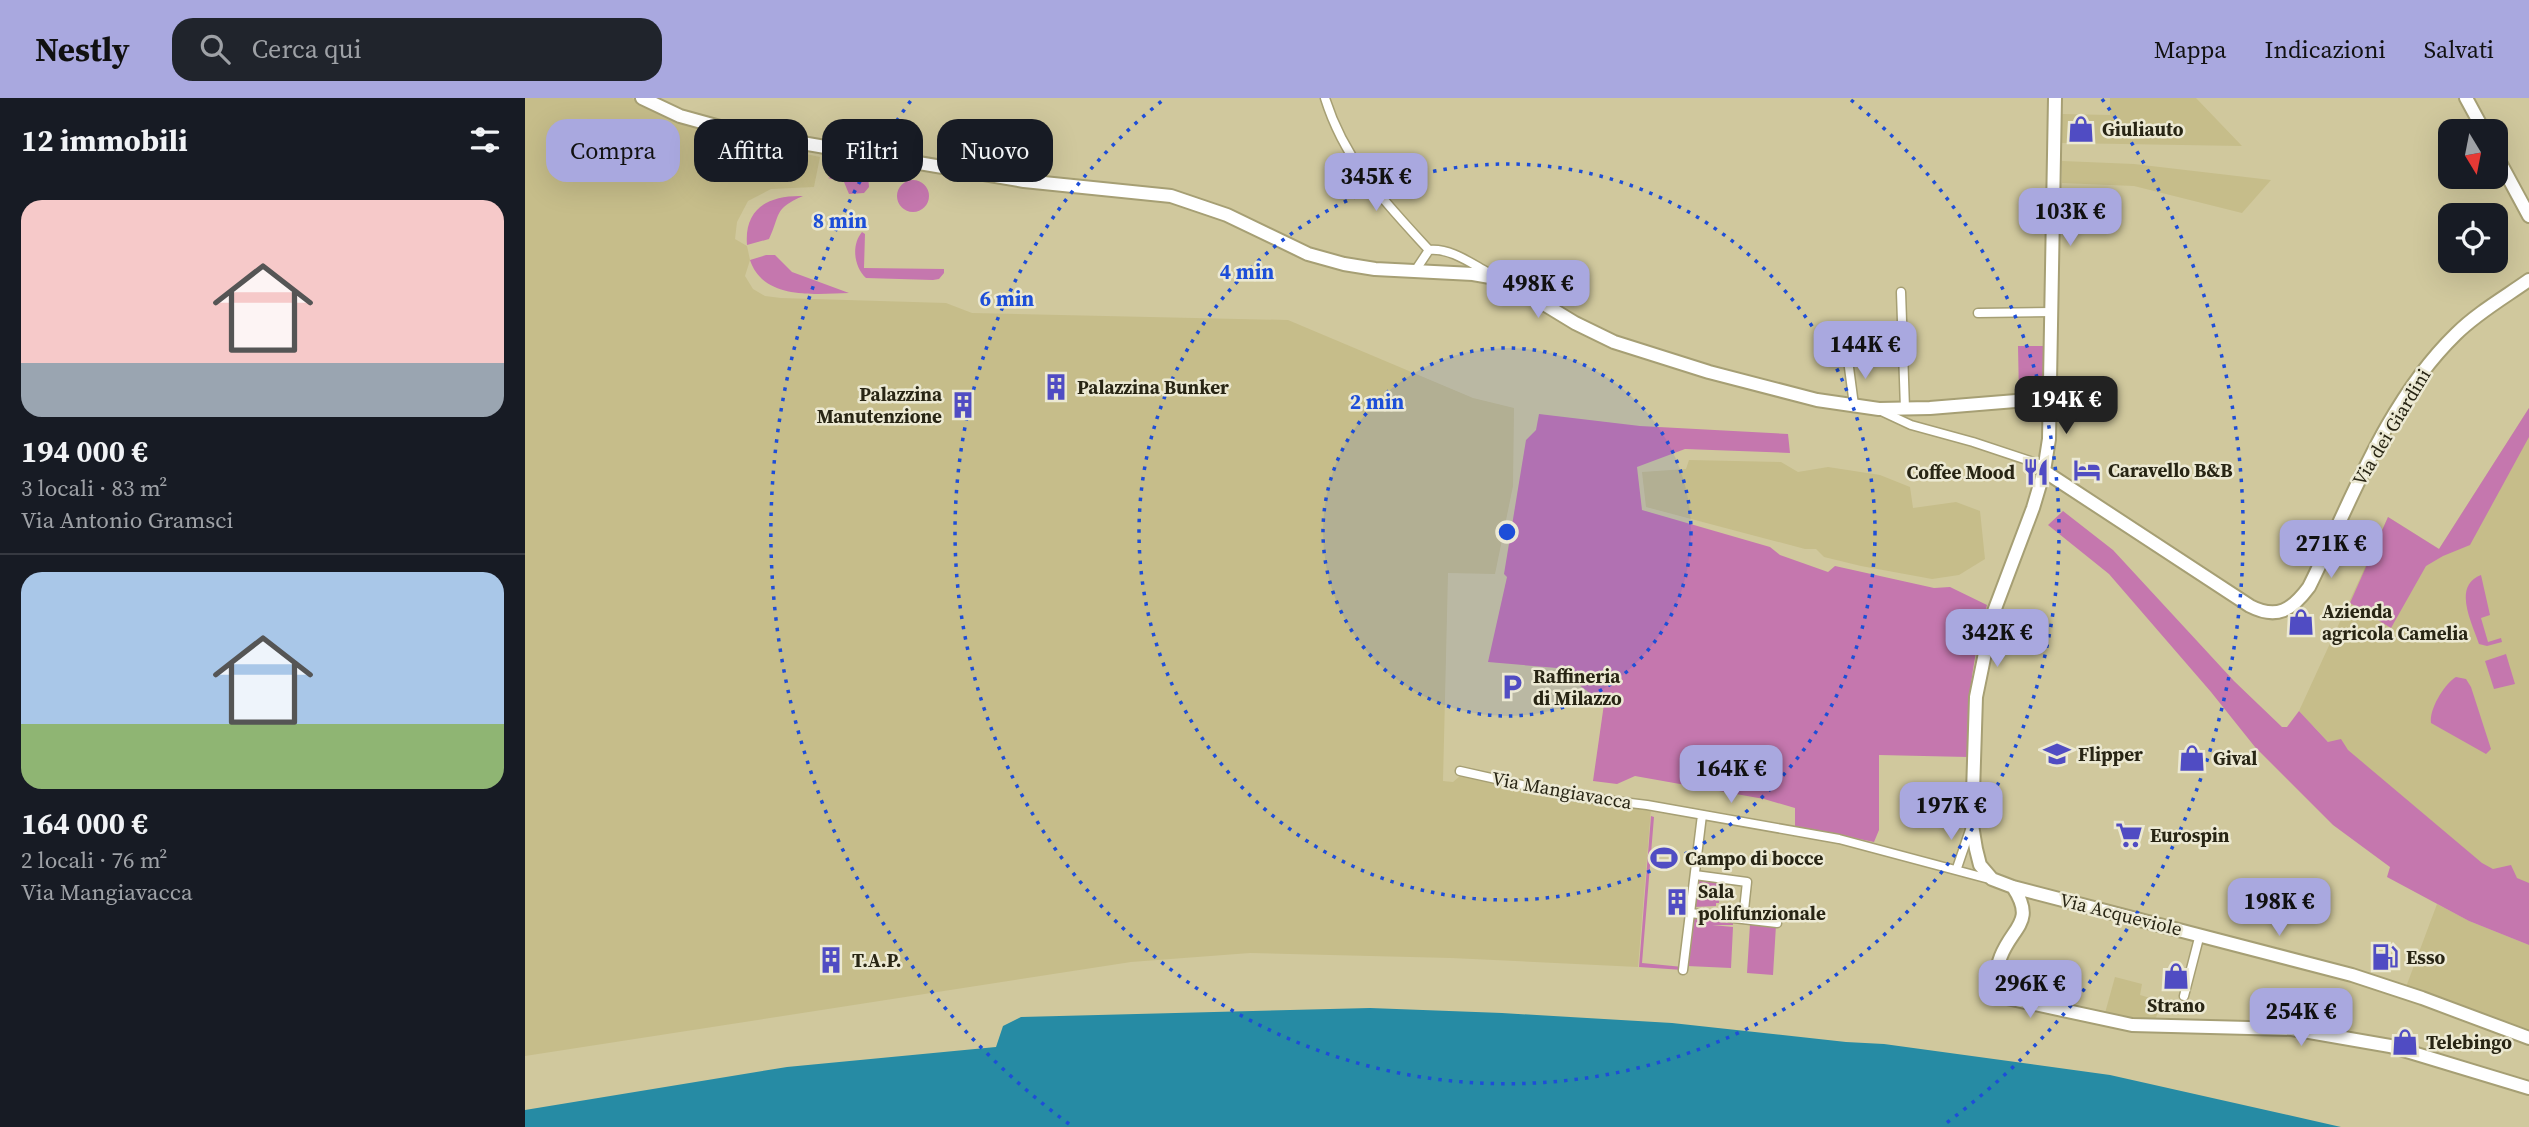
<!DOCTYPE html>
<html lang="it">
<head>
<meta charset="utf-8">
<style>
  body { margin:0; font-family:"Source Serif 4",serif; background:#20242c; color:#f1f3f6; height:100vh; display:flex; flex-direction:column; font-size:26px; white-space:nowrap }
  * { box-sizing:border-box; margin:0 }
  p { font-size:23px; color:#9ea1a6 }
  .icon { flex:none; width:38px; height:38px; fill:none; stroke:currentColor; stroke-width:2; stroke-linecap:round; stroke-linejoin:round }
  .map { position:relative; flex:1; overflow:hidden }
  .sheet { display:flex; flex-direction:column; background:#171b24; width:525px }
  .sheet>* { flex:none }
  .top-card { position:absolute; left:21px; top:21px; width:665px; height:63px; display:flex; gap:14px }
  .needle { width:46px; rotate:170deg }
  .buttons { position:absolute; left:1913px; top:21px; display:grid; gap:14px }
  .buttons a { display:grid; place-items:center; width:70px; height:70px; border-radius:14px; background:#171b24; box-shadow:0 7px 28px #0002; font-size:35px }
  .price { position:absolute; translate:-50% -60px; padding:0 16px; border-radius:14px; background:#a9a8df; color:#111; font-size:23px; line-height:46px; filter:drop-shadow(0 2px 4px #0008) }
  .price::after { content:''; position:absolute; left:50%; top:42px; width:21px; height:16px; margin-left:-10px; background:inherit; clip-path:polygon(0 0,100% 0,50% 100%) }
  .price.selected { background:#222; color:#fff }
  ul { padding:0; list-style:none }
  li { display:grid; align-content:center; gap:14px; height:371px; padding:0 21px }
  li+li { border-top:2px solid #363941 }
  li span { display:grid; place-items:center; height:217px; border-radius:21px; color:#555 }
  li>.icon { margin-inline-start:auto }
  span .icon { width:126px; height:126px; fill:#fffc; stroke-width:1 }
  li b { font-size:30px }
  h2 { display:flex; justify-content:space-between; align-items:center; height:84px; padding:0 21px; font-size:30px }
  .chip { padding:0 24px; border-radius:21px; background:#171b24; box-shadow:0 7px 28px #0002; font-size:24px; line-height:63px }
  .chip.selected { background:#a9a8df; color:#111 }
  header { display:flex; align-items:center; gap:42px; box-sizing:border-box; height:98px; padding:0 35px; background:#a9a8df; color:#111 }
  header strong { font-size:33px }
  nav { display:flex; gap:38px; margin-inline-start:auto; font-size:24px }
  .search { width:490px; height:63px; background:#20242c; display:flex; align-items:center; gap:18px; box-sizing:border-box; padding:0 24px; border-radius:21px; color:#9ea1a6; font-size:26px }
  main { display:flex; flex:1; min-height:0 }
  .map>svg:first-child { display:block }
  .built { fill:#c6bd8a }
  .green { fill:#c577ae }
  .water { fill:#268ba4 }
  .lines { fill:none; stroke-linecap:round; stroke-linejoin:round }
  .street-casing { stroke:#a69f74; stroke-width:11 }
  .secondary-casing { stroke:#a69f74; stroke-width:16 }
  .street { stroke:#fff; stroke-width:8 }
  .secondary { stroke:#fff; stroke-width:12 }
  .ring { fill:none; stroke:#1d4ed8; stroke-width:3.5; stroke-dasharray:3.5 7 }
  .labels { text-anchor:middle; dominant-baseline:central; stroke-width:5; stroke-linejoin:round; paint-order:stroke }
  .poi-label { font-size:19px; font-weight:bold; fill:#282514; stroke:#ece9d3; text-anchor:start }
  .street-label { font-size:19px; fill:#282514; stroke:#ece9d3 }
  .centre { fill:#1d4ed8; stroke:#ece9d3; stroke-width:3.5 }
  .ring-label { font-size:21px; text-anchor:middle; font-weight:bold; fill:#1d4ed8; stroke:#ece9d3; stroke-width:5; stroke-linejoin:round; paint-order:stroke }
</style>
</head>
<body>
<header>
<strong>Nestly</strong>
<div class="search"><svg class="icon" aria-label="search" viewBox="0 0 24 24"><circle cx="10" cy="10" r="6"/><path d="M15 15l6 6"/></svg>Cerca qui</div>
<nav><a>Mappa</a><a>Indicazioni</a><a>Salvati</a></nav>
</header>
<main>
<section class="sheet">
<h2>12 immobili<svg class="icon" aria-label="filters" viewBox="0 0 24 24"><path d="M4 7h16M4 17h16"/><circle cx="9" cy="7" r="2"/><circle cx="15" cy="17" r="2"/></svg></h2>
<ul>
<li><span style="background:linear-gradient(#f6c9c9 75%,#9aa5b1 0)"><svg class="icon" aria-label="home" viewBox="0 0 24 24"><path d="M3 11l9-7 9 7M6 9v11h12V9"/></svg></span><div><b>194 000 €</b><p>3 locali · 83 m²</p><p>Via Antonio Gramsci</p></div></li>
<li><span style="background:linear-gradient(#a9c7e8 70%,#8fb573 0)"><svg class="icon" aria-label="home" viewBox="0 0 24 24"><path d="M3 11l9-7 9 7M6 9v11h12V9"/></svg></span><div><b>164 000 €</b><p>2 locali · 76 m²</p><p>Via Mangiavacca</p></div></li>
</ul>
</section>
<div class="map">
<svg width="2004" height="1029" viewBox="0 0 2004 1029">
  <rect width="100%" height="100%" fill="#d0c89d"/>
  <path class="built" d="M0,0H107L154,24L235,46L295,59L289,89L246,91L223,103L212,124L210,141L222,148L225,162L220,178L228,191L240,198L256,200L421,205L447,215L763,222L948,300L989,310L988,388L970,476L923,475L918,683L928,684L935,678L1046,701L1126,711L1113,869L926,860L725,855L606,864L0,958Z
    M1585,0H1671L1717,48L1537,45V16L1585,17Z
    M1537,63L1609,66L1746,82L1717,115L1609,88L1537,85Z
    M2004,310V796L1863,707L1774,613L1863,419L1914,451Z
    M1164,362L1256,364L1273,374L1303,369L1355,377L1385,389L1388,410L1431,404L1455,413L1460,461L1434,477L1407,481L1336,468L1299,459L1291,451H1280L1121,409L1117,374L1161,371Z
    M1912,806L1944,823L2004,847V935L1881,889Z
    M1590,879L1617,886L1615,897L1636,903L1631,920H1606L1580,915Z"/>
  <path class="green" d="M323,72L334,73L343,78L344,89L339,95L324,96L319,84L303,80Z
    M372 98a16 16 0 1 1 32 0a16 16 0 1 1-32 0Z
    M278,98C248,111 256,116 244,141L222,147C219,110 244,97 278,98Z
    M337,134L340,136L339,170L419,171V175L414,181L408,182L341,180C329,169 326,147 337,134Z
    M241,157H250L267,174L324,195C289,196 238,202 225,162Z
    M1493,248H1521V283L1513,292L1494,298Z
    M2004,310V339L1945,447L1918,458L1901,468L1866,530L1825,505L1863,419L1914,451Z
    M1014,316L1115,328L1263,336L1265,355L1160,351L1112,369L1117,412L1245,449L1255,457L1303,474L1310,468L1409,490L1425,489L1462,507C1448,559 1441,605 1443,659L1354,657V732L1349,744L1270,728V710L1239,701L1110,678L1092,686L1068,683L1079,606L1032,570L963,564L982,479L979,476L1001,342L1011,332Z
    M1538,413L1588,452L1709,583L1757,629H1762L1774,613L1803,644L1816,641L1823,652L1957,765L1968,771L1986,767L1992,780L2004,785V847L1944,823L1862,779L1865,769L1808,727L1730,649L1686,594L1584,476L1523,427Z
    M1956,477L1965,517L1956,520L1963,544L1976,540L1977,544L1962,548L1954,546C1947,525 1927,488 1956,477Z
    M1981,556L1990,586L1969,591L1960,563Z
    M1931,579L1941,581L1946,589L1966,651L1961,656L1906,625C1904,611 1920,585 1931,579Z
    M1126,718L1129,719L1117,865L1158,869V872L1114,869Z
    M1172,780L1200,784L1198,794H1195L1194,805H1191V808L1169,809Z
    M1167,818L1208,822V827H1187L1208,829L1206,870L1162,868Z
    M1225,826L1251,827L1248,877L1222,875Z"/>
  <path class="water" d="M845,910L977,915L1147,925L1321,944L1359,946L1585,977L1816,1029H0V1012L262,969L471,949L478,928L496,919Z"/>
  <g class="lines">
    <defs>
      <path id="street" d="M800,0C820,64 860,104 904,152C925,150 944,164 962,174L965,179
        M890,173L904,152
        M1376,194L1380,311
        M1453,215L1528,214
        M1323,262L1329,307
        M1356,313L1386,327L1448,344L1520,368
        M935,673L1047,698L1122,707L1314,741L1464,781
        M1432,770L1446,729
        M1170,777L1222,784L1218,821
        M1165,815L1252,825
        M1158,872L1177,717
        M1659,898L1675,836"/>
      <path id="secondary" d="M117,0L155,18L242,42
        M1530,0L1524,341L1519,373L1508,410L1468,516L1451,599L1447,727L1451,751L1455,767L1467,781L1488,789L1827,877L1897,900L2004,940
        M1941,0L1959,33
        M236,40L271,44L499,83L646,98L702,117L783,156L819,166L850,171L948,176L965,179L1004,197L1050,225L1089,244L1184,274L1292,302L1354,311L1405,310L1526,300
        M1970,55L2004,118
        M1519,373L1725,508C1752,522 1767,512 1784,489C1826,404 1861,304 1931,236C1952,215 1980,199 2004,182
        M1488,789C1511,824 1488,828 1476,858C1471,870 1470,885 1468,897L1607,927L1767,931L1865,948L2004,990"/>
    </defs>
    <use href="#street" class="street-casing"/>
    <use href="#secondary" class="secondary-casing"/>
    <use href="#street" class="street"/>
    <use href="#secondary" class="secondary"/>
  </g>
  <circle cx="982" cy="434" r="184" fill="#1d4ed8" fill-opacity=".12"/>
  <g class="ring">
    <circle cx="982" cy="434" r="184"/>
    <circle cx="982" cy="434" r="368"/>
    <path d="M1326 2A552 552 0 1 1 638 2"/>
    <path d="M544 1026A736 736 0 0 1 387 1M1577 1A736 736 0 0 1 1420 1026"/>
  </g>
  <defs>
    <symbol id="shop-bare" viewBox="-9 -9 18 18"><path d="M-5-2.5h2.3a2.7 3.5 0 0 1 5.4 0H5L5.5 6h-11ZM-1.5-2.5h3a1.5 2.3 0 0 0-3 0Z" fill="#504cc3" stroke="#ece9d3" stroke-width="2.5" paint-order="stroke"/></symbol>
    <symbol id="building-bare" viewBox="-9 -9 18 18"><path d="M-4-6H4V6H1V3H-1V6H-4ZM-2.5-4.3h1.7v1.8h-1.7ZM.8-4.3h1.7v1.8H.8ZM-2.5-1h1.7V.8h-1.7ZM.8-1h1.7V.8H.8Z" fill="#504cc3" stroke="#ece9d3" stroke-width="2.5" paint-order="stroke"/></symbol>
    <symbol id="hotel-bare" viewBox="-9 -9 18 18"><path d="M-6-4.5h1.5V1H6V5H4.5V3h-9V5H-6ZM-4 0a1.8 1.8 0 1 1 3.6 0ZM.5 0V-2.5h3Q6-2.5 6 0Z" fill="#504cc3" stroke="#ece9d3" stroke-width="2.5" paint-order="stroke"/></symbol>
    <symbol id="restaurant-bare" viewBox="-9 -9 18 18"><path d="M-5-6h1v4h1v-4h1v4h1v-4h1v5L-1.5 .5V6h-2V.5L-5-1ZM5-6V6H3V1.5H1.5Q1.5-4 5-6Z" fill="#504cc3" stroke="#ece9d3" stroke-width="2.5" paint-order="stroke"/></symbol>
    <symbol id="parking-bare" viewBox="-9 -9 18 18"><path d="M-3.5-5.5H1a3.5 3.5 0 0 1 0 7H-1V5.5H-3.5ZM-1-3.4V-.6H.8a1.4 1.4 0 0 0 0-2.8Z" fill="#504cc3" stroke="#ece9d3" stroke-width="2.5" paint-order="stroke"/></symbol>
    <symbol id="school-bare" viewBox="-9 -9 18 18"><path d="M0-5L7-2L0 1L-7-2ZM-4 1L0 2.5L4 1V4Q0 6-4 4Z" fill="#504cc3" stroke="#ece9d3" stroke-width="2.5" paint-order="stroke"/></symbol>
    <symbol id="supermarket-bare" viewBox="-9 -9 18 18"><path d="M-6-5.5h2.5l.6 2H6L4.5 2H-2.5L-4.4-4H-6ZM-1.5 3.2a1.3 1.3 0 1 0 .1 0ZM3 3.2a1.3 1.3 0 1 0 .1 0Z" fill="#504cc3" stroke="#ece9d3" stroke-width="2.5" paint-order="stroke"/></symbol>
    <symbol id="stadium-bare" viewBox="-9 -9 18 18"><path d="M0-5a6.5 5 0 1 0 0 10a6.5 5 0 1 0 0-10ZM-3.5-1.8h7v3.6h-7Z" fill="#504cc3" stroke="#ece9d3" stroke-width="2.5" paint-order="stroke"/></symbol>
    <symbol id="fuel-bare" viewBox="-9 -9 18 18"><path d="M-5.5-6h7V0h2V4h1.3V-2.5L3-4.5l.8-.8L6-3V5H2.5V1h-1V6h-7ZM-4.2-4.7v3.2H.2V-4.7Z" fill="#504cc3" stroke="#ece9d3" stroke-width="2.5" paint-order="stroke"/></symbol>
  </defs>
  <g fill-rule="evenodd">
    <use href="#shop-bare" x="1537" y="12" width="38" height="38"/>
    <use href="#building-bare" x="512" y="270" width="38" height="38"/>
    <use href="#building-bare" x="419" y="288" width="38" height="38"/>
    <use href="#hotel-bare" x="1543" y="353" width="38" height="38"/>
    <use href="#restaurant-bare" x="1492" y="355" width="38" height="38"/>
    <use href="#shop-bare" x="1757" y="505" width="38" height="38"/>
    <use href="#parking-bare" x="968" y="570" width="38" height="38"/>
    <use href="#school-bare" x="1513" y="637" width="38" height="38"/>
    <use href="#shop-bare" x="1648" y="641" width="38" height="38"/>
    <use href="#supermarket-bare" x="1585" y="718" width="38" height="38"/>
    <use href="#stadium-bare" x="1120" y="741" width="38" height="38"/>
    <use href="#building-bare" x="1133" y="785" width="38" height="38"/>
    <use href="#fuel-bare" x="1841" y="840" width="38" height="38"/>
    <use href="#building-bare" x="287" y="843" width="38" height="38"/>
    <use href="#shop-bare" x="1632" y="859" width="38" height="38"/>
    <use href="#shop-bare" x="1861" y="925" width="38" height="38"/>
  </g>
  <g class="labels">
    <g class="poi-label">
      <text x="1577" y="31">Giuliauto</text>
      <text x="552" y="289">Palazzina Bunker</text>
      <text x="417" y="296" text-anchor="end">Palazzina<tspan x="417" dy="22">Manutenzione</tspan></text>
      <text x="1583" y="372">Caravello B&amp;B</text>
      <text x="1490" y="374" text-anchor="end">Coffee Mood</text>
      <text x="1797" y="513">Azienda<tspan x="1797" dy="22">agricola Camelia</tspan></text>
      <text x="1008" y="578">Raffineria<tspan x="1008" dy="22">di Milazzo</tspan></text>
      <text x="1553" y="656">Flipper</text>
      <text x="1688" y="660">Gival</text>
      <text x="1625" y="737">Eurospin</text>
      <text x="1160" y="760">Campo di bocce</text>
      <text x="1173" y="793">Sala<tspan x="1173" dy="22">polifunzionale</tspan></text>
      <text x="1881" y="859">Esso</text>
      <text x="327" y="862">T.A.P.</text>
      <text x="1651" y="907" text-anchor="middle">Strano</text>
      <text x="1901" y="944">Telebingo</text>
    </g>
    <g class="street-label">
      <text transform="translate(1866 329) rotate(-59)">Via dei Giardini</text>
      <text transform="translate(1037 692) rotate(10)">Via Mangiavacca</text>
      <text transform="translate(1596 816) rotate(14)">Via Acqueviole</text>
    </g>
  </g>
  <circle cx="982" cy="434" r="10" class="centre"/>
  <g class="ring-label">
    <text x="315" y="130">8 min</text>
    <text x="722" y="181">4 min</text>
    <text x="482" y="208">6 min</text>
    <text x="852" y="311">2 min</text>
  </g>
</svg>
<div class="buttons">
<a><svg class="needle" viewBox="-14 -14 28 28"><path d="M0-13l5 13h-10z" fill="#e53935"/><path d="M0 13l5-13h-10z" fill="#9ea1a6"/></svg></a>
<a><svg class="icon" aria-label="locate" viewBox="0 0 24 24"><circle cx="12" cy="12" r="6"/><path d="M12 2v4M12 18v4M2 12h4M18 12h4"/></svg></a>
</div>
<b class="price" style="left:851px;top:115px">345K €</b>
<b class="price" style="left:1545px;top:150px">103K €</b>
<b class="price" style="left:1013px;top:222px">498K €</b>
<b class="price" style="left:1340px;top:283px">144K €</b>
<b class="price selected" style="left:1541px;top:338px">194K €</b>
<b class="price" style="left:1806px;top:482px">271K €</b>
<b class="price" style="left:1472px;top:571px">342K €</b>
<b class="price" style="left:1206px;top:707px">164K €</b>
<b class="price" style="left:1426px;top:744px">197K €</b>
<b class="price" style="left:1754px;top:840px">198K €</b>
<b class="price" style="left:1505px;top:922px">296K €</b>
<b class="price" style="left:1776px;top:950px">254K €</b>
<div class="top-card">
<a class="chip selected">Compra</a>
<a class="chip">Affitta</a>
<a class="chip">Filtri</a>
<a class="chip">Nuovo</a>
</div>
</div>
</main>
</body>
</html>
